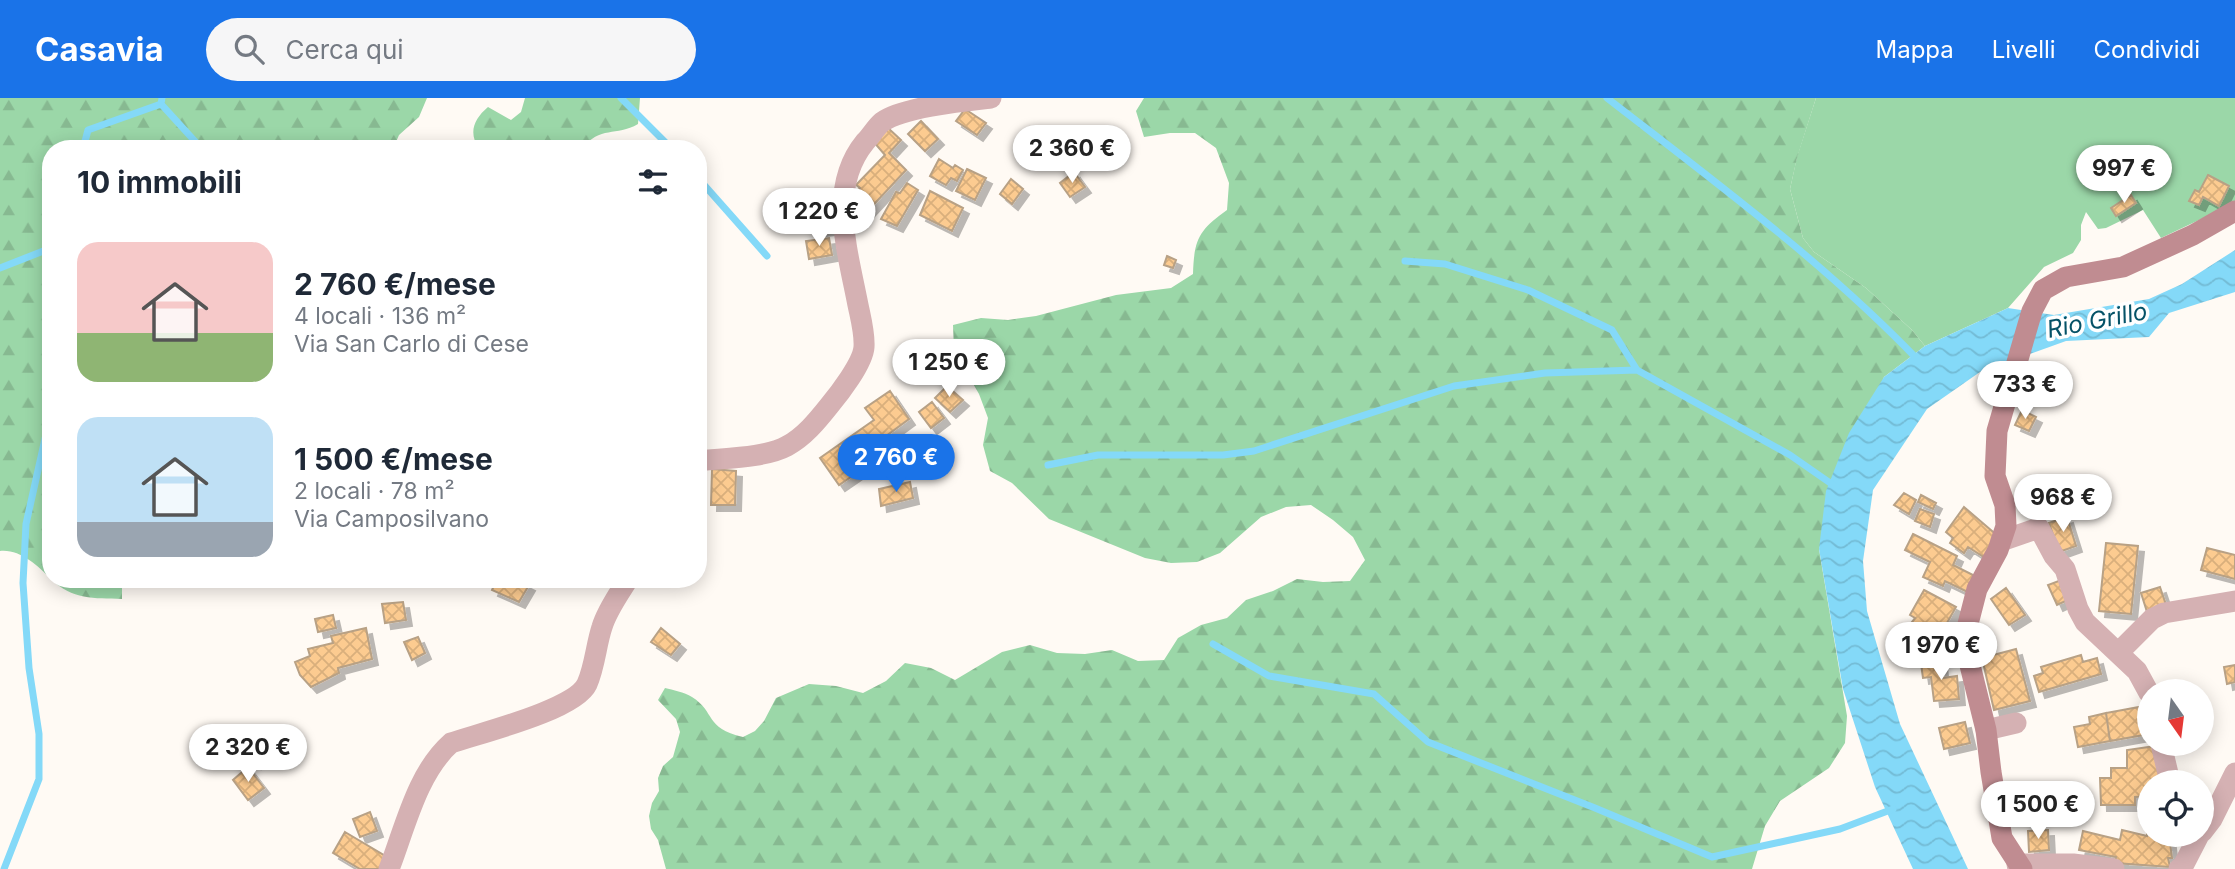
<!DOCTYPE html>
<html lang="it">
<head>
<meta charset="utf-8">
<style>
  body { margin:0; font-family:Inter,sans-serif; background:#f6f6f7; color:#1f2937; height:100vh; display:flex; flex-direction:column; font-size:26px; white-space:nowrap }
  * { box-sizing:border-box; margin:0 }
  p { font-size:23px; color:#747a83 }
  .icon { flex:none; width:38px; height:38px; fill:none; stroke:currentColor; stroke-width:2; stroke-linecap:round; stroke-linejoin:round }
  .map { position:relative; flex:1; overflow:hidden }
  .details { position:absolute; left:42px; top:42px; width:665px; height:448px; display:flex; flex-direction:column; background:#fff; border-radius:28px; box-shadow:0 4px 18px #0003 }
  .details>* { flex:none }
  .needle { width:46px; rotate:166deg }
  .controls { position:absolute; left:2137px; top:581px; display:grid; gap:14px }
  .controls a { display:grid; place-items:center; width:77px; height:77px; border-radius:50%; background:#fff; box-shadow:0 4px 18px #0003; font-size:35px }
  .price { position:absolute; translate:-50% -60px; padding:0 16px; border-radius:24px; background:#fff; color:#222; font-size:23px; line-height:46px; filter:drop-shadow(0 2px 4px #0008) }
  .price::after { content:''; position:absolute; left:50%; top:42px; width:21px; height:16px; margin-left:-10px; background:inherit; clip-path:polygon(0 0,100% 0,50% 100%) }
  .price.current { background:#1a73e8; color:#fff }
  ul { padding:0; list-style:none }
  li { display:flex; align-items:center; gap:21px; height:175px; padding:0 35px }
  li span { display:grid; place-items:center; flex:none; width:196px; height:140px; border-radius:21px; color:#555 }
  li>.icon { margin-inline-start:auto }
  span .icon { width:84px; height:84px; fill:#fffc; stroke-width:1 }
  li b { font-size:30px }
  h2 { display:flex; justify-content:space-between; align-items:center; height:84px; padding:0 35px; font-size:30px }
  header { display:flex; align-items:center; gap:42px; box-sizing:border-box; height:98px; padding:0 35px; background:#1a73e8; color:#fff }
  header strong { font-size:33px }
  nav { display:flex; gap:38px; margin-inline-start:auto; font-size:24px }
  .search { width:490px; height:63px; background:#f6f6f7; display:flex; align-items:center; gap:18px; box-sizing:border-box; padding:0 24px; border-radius:38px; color:#747a83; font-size:26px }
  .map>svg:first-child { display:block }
  .grass { fill:#9bd7a8 }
  .forest { fill:url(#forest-firs) }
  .water { fill:url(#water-waves) }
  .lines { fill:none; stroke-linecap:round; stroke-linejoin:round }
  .stream { stroke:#84d9f8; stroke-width:7 }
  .building { fill:url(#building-cross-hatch); stroke:#b8a185; stroke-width:2; filter:url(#shadow) }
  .street { stroke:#d5b1b3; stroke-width:21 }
  .secondary { stroke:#c08c91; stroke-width:21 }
  .labels { text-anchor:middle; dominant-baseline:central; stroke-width:7; stroke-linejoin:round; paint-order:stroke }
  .water-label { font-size:24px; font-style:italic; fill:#055267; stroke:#fff }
</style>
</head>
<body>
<header>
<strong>Casavia</strong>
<div class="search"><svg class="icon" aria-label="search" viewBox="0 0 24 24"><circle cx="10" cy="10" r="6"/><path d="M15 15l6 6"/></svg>Cerca qui</div>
<nav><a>Mappa</a><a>Livelli</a><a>Condividi</a></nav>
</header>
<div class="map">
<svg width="2235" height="771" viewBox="0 0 2235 771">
  <defs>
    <pattern id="forest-firs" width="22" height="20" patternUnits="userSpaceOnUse" patternTransform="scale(1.75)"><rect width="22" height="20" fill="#9bd7a8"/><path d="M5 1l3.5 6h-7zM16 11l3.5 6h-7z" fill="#87b991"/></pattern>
    <pattern id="water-waves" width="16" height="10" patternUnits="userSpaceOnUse" patternTransform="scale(1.75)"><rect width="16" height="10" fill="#84d9f8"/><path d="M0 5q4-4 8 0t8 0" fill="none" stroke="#73bbd5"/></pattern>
    <pattern id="building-cross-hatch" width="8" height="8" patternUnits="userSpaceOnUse" patternTransform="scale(1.75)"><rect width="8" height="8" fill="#fccb90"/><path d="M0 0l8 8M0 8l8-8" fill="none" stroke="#d9af7c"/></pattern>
    <filter id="shadow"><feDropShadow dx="6" dy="6" stdDeviation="0" flood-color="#0004"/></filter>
  </defs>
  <rect width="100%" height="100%" fill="#fffaf4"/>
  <path class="grass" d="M1816,0H2235V105L2161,140L2143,112L2106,130L2098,131L2086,114L2081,127V142L2073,155L2044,169L2008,210L1925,248L1912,232L1866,190L1814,154L1803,140L1790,91L1797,59Z"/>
  <path class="forest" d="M0,0H427L419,19L399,37L393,51H51V481C37,467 20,451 0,453Z
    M525,0H640L638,26C616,39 600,27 582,51H479C468,34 474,21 488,9L511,22L521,14Z
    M1144,0H1816L1797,60L1790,91L1803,140L1814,154L1866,190L1912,232L1925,248L1884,279L1819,451L1847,618L1845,645L1829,670L1780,703L1765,728L1752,771H666L658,742L651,731L649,718L652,705L659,693L658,680L663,668L673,659L680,634L676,621L658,602L665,590C673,592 684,594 692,599C716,614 704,630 743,639L755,633L764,623L776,600L809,586L836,588L863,595L886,583L905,565L931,570L955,582L1002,554L1030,547L1057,555L1085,556L1112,552L1138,563L1164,562L1178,540L1201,527L1227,520L1246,502L1273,493L1297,481L1323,484L1350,483L1365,462L1353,439L1333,422L1311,407L1286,409L1261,419L1220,455L1197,464L1171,465L1145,460L1049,421L1012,385L990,373L983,347L988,320L979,296L954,252L953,227L981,220L1008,222L1036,218L1116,197L1171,190L1193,176C1194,141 1199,132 1227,112L1229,85L1216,50L1195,35H1170L1144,39L1136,13Z
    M51,481H122V501C94,500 72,502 51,481Z"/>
  <path class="water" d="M2235,152V194L2169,215L2149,239L2066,243L1980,274L1927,311L1873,392L1863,463L1867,513L1900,626L1968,771H1913L1875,689L1843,591L1819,451L1826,393L1849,335L1884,279L1925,248L2008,210L2054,217L2149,201L2182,186Z"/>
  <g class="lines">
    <path class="stream" d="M621,0L672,51
      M1607,0C1714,83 1825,165 1919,263
      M161,6L202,51
      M83,51L88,32L161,6L162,0
      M698,80L767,158
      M1405,163L1445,166L1528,192L1612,232L1637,272
      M0,170L51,150
      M1048,367L1098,357H1223L1254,353L1454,288L1545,275L1637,272L1790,357L1836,389
      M1213,546L1269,578L1374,596L1428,644L1595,710L1712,759L1840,731L1893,711
      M4,771L39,681V636L29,570L23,485L26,426L49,323L46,205L51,188"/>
  </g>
  <path class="building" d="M965,11L986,25L977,37L956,23Z
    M921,23L938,41L925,53L908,36Z
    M887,29L901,42L889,55L906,72L865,116L849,103L860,90L856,87L885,57L873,43Z
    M939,61L953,70L955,67L963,72L957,83L951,80L946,87L930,78Z
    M967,71L986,80L975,102L956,93Z
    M1074,74L1085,89L1070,99L1060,85Z
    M2208,77L2229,88L2219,108L2203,99L2199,107L2189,103L2195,92L2199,94Z
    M1011,81L1023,91L1012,106L1000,96Z
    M907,85L918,92L897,128L881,121L896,94L900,95Z
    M834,91L838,130L811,133L808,113L800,114L797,95Z
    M930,93L963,110L952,133L920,117Z
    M2131,97L2136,105L2116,118L2111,110Z
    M829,140L832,157L809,161L806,143Z
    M1167,158L1176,162L1173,170L1164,167Z
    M947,288L963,302L950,314L935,300Z
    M890,293L909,321L863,355L867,360L861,364L864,370L839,387L820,360L874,322L865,310Z
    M932,304L944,320L931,330L919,314Z
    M2022,312L2036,319L2029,333L2015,327Z
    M712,371L736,373L735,407H711Z
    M910,384L913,400L881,408L879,391Z
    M1904,395L1916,402L1909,416L1894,407Z
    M1921,397L1936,405L1933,411L1918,404Z
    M1964,409L1999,439L1987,461L1968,449L1964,455L1950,445L1953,440L1946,434Z
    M1920,411L1934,416L1930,429L1915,423Z
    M2067,419L2076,448L2059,454L2049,425Z
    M1913,436L1957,458L1953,467L1977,479L1972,496L1945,483L1943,488L1923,479L1930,464L1905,452Z
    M2106,445L2138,448L2131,516L2099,513Z
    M2207,450L2235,457V481L2201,472Z
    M497,481H517L529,487L519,504L492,492Z
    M2064,481L2072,500L2057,507L2048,487Z
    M2160,489L2166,507L2147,514L2141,495Z
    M2006,490L2025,517L2009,527L1991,501Z
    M1924,492L1956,509L1939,539L1912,524L1915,520L1910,517Z
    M403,504L406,522L385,525L382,506Z
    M333,517L336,530L318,534L315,521Z
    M366,530L372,561L338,570L339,575L311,589L300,577L295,564L310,558L308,551L333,545L331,538Z
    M661,530L680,546L671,557L651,544Z
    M418,539L425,555L412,562L404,544Z
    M2016,551L2030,603L1994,612L1982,560Z
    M2081,557L2083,564L2097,560L2101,576L2039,594L2034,578L2043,575L2041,569Z
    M1941,564L1943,580L1957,578L1959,601L1934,603L1931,579L1923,580L1921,566Z
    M2235,567V584L2227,586L2224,569Z
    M2139,609L2144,637L2110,643L2106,615Z
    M2106,615L2110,643L2078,649L2074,629L2090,626L2089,619Z
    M1965,624L1970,645L1944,651L1939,630Z
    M245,639L265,651L255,665L236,652Z
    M2156,648L2161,684H2149V698L2135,699V707H2101L2100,680H2111V670H2127V652Z
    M248,669L264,690L248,702L233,682Z
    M370,714L377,733L360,739L353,721Z
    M2048,732L2049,752L2029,754L2028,733Z
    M2122,732L2147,738V734L2149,737H2169L2172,760H2168L2170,769L2115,765L2116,759L2079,752L2083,733L2120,742Z
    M345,734L387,759L382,771H360L333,755Z"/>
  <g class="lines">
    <path class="street" d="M698,363C723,360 765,360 787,348C804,339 817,323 829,308C839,296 863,265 864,249C865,234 860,218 857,202C847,151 828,89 865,44C871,38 876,29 882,24C903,9 964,3 991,0
      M2001,443L2039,430L2054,458L2065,471L2078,511L2085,524L2137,573L2149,595
      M2119,554L2152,521L2164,515L2235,503
      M1986,632L2016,625
      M2161,646L2170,684
      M2202,734L2212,721L2235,675
      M389,771C405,730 417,675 451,645C480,635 575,612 587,586C595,568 596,547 602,529C607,512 619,496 628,481
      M2018,771L2017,766H2073L2114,771
      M2179,771L2183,768L2199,737"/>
    <path class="secondary" d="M2022,771L2002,740L1991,674L1986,632L1967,555L1968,526L1977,491L1998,452L2006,428L2005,407L1995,378L1997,333L2032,213L2043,192L2066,179L2123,169L2193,137L2235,113"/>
  </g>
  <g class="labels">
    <g class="water-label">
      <text transform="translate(2097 222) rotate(-11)">Rio Grillo</text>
    </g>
  </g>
</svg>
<div class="controls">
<a><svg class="needle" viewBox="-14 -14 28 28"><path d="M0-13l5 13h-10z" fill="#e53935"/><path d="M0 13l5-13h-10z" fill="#747a83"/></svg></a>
<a><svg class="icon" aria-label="locate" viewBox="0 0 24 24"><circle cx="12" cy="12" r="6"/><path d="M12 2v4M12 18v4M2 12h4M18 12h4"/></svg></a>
</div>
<b class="price" style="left:1072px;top:87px">2 360 €</b>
<b class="price" style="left:2124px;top:107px">997 €</b>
<b class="price" style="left:819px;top:150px">1 220 €</b>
<b class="price" style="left:949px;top:301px">1 250 €</b>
<b class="price" style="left:2025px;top:323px">733 €</b>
<b class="price current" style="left:896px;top:396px">2 760 €</b>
<b class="price" style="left:2063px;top:436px">968 €</b>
<b class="price" style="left:1941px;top:584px">1 970 €</b>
<b class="price" style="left:248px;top:686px">2 320 €</b>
<b class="price" style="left:2038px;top:743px">1 500 €</b>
<section class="details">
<h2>10 immobili<svg class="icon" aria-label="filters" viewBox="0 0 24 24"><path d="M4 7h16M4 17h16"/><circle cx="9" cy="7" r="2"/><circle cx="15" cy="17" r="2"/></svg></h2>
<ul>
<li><span style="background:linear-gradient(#f6c9c9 65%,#8fb573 0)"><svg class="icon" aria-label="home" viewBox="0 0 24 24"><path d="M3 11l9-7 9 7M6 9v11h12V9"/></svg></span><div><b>2 760 €/mese</b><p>4 locali · 136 m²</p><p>Via San Carlo di Cese</p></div></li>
<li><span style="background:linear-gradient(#bfe0f5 75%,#9aa5b1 0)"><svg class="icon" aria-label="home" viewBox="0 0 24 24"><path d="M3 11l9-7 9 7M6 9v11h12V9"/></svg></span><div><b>1 500 €/mese</b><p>2 locali · 78 m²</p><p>Via Camposilvano</p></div></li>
</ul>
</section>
</div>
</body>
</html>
